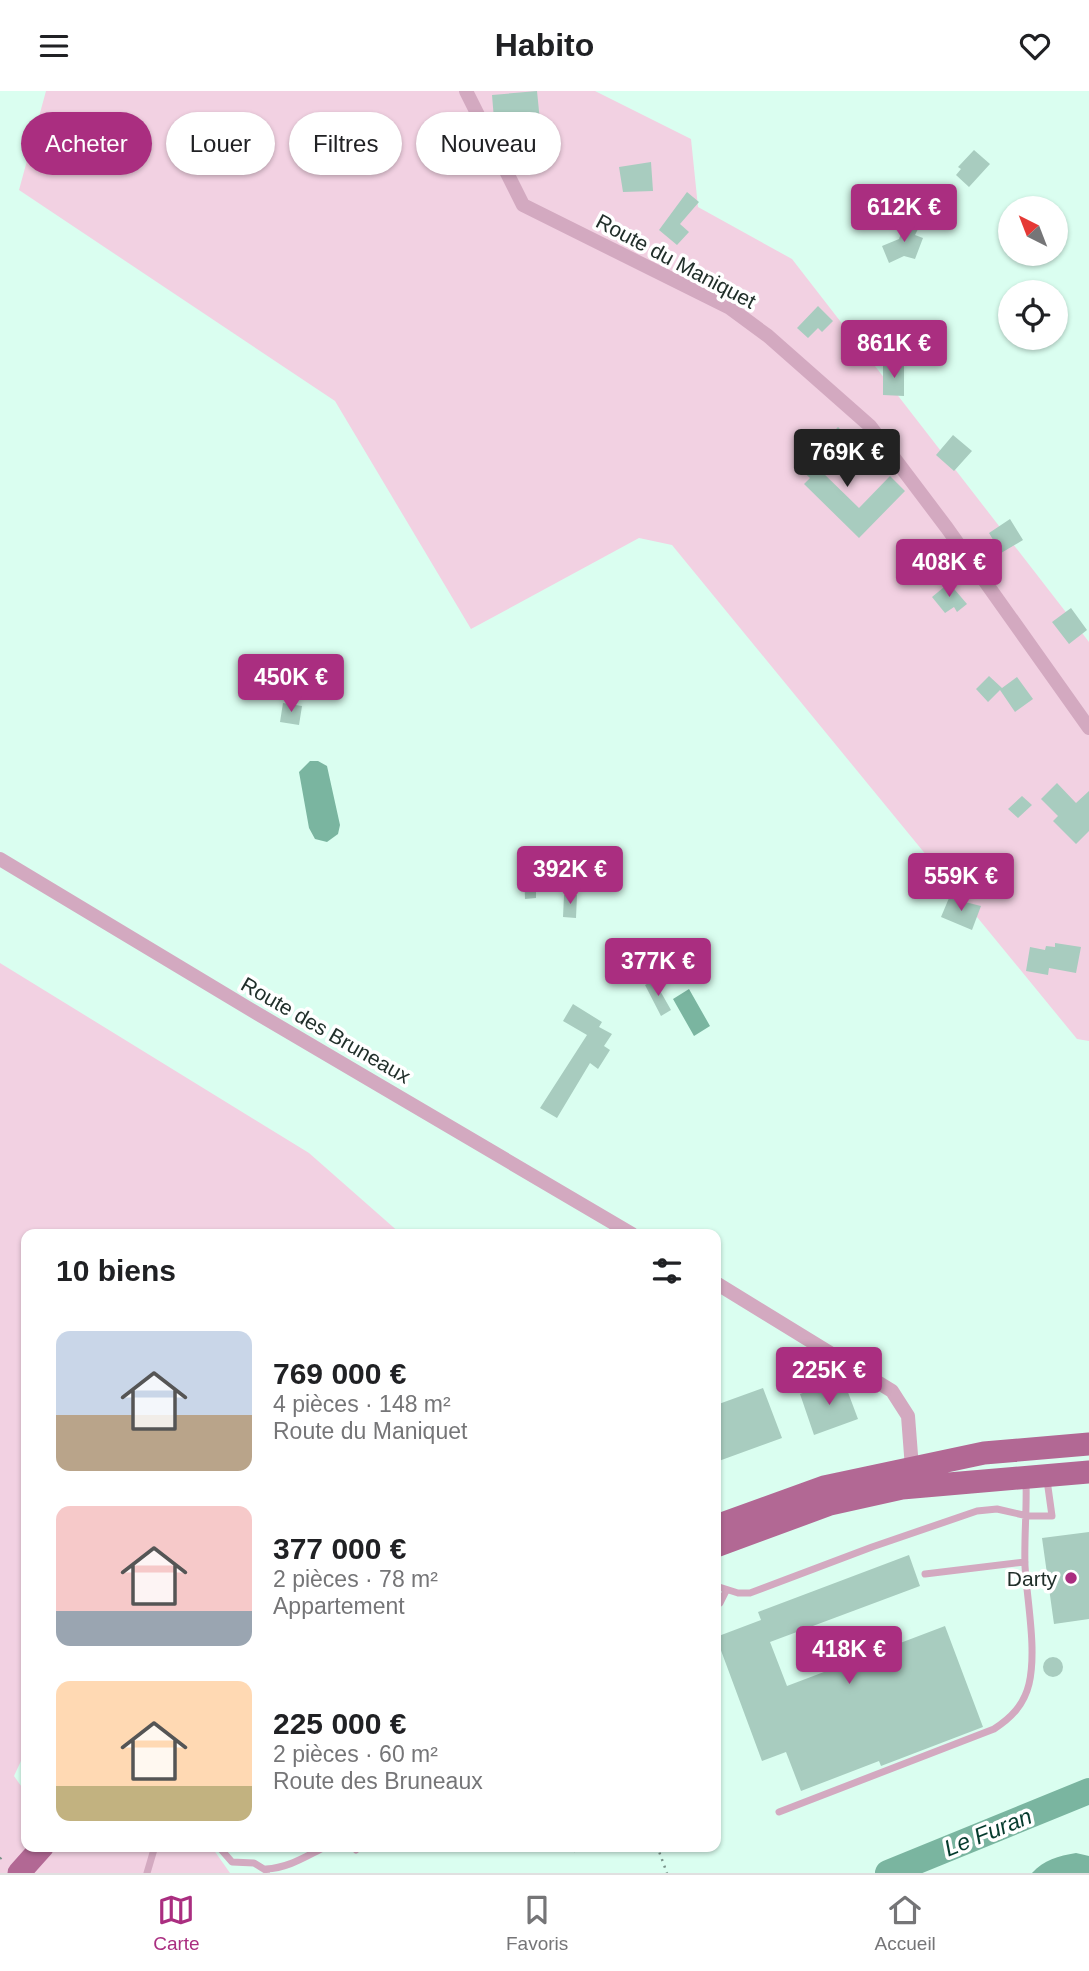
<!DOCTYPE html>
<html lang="fr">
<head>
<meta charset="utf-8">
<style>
  body { margin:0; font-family:Arial,sans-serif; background:#f6f6f6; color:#202124; height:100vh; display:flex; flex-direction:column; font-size:26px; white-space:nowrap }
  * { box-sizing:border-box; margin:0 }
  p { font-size:23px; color:#757577 }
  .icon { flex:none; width:38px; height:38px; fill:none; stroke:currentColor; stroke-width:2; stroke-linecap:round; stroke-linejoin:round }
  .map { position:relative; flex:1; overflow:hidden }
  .sheet { position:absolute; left:21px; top:1138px; width:700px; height:623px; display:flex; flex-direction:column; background:#fff; border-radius:14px; box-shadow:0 2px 5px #0004 }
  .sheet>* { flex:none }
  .guide { position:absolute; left:21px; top:21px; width:700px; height:63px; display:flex; gap:14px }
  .needle { width:46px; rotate:318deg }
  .fabs { position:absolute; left:998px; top:105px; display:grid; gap:14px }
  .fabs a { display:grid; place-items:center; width:70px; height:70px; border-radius:50%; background:#fff; box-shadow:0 2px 5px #0004; font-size:35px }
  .price { position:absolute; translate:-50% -60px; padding:0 16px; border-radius:7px; background:#aa2e80; color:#fff; font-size:23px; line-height:46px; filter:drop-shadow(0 2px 4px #0008) }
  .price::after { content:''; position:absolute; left:50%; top:42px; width:21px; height:16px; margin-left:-10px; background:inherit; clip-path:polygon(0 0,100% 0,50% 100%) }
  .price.on { background:#222; color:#fff }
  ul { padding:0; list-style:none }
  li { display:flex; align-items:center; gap:21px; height:175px; padding:0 35px }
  li span { display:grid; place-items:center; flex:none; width:196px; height:140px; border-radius:14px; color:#555 }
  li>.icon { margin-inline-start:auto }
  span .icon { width:84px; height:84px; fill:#fffc; stroke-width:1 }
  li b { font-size:30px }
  h2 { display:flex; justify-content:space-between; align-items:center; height:84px; padding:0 35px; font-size:30px }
  .pill { padding:0 24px; border-radius:32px; background:#fff; box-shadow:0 2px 5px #0004; font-size:24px; line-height:63px }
  .pill.on { background:#aa2e80; color:#fff }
  header { display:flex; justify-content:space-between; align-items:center; height:91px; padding:0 35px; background:#fff; font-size:32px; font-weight:600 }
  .tab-bar { display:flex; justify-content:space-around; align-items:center; height:98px; border-top:2px solid #e0e0e0; background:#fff; font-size:19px; color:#757577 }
  .tab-bar a { display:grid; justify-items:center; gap:4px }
  .tab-bar .on { color:#aa2e80 }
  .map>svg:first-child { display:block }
  .green { fill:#f2d1e2 }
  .water { fill:#7ab5a0 }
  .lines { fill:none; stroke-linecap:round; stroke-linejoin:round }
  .river { stroke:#7ab5a0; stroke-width:26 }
  .building { fill:#a8ccbf }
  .path { stroke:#7a938a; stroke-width:2.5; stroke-dasharray:2 5; stroke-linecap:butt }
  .lane { stroke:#d3a9c0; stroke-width:7 }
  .street { stroke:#d3a9c0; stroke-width:14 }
  .primary { stroke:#b26894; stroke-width:23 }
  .poi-dot { fill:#aa2e80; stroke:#fff; stroke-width:2.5 }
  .labels { text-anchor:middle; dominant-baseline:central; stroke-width:7; stroke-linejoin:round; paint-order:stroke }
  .street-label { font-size:21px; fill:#212f2a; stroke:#fff }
  .poi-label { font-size:21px; fill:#212f2a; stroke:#fff; text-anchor:end }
  .water-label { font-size:23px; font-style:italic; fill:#053b2d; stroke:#fff }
</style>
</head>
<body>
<header><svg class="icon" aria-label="menu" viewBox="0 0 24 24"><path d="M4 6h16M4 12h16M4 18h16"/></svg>Habito<svg class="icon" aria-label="heart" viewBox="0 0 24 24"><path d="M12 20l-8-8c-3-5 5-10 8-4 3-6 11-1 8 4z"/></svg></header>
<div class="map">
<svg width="1089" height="1782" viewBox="0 0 1089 1782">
  <rect width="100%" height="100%" fill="#dafef0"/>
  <path class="green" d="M46,0H595L691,48L698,116L792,168L1089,551V950L1077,948L672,454L639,447L471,538L335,310L19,99Z
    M0,872L309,1062L401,1143H26V1659L14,1685L26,1702V1755H211L230,1782H0Z"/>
  <path class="water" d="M310,670H318L327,675L340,734L338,743L327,751L315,748L309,737L299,681Z
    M689,898L710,935L694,945L673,908Z
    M1076,1762L1089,1765V1782H1032C1044,1769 1058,1765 1076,1762Z"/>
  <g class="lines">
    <path class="river" d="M888,1782L1089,1700"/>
  </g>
  <path class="building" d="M537,0L541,40L516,42L514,26L494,28L492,4Z
    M974,59L990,73L969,96L956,84L961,78L958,76Z
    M651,71L653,100L623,101L619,76Z
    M687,101L699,111L680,133L689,141L677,154L659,139Z
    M905,131L919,136L915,144L923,147L915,168L904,165L889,172L882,155L899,148Z
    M818,215L833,230L822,241L818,237L808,247L797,237Z
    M883,273H904V305L883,304Z
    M838,336L850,348L820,379L859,417L890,385L905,400L859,447L804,393L810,387L799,377Z
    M953,344L972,360L954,380L936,364Z
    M1010,428L1023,449L1001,462L989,442Z
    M949,492L967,513L957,521L954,516L945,522L932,506Z
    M1071,517L1087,539L1069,553L1052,531Z
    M989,585L1002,597L1017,586L1033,608L1015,621L1000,599L988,611L976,598Z
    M283,612L302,615L299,634L280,631Z
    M1057,692L1076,712L1089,700V740L1076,753L1053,730L1058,725L1041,708Z
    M1022,705L1032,714L1018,727L1008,718Z
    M524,777H536V807L525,808Z
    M564,804H577L576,827L563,826Z
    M949,807L981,815L972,839L941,826Z
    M1055,852L1081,856L1076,882L1049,877L1048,884L1026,880L1030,856L1045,859L1046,855L1055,856Z
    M654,889L671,919L661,925L645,894Z
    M573,913L602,931L599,936L612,943L604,955L610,959L598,978L590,972L557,1027L540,1017L587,944L563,930Z
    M843,1288L858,1328L814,1344L800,1303Z
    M763,1297L782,1347L716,1371V1314Z
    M1089,1441V1528L1054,1533L1042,1447Z
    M909,1464L920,1495L770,1551L787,1595L945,1535L983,1636L881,1675L879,1670L801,1700L786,1661L762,1670L716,1546L761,1529L758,1521Z
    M1043 1576a10 10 0 1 1 20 0a10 10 0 1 1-20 0Z"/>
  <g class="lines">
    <path class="path" d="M716,1706L721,1704
      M657,1755L667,1782
      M574,1760L586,1755
      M0,1768L4,1763"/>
    <path class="lane" d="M925,1483L1025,1471
      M716,1495L738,1502H750L872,1456L977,1420L997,1418L1028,1425H1052L1047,1389
      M716,1514L720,1512L726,1500
      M779,1721L994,1638C1011,1627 1024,1614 1029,1593C1037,1559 1027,1510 1025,1475C1024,1447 1027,1418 1026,1390
      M218,1755L232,1771L254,1772L267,1780
      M353,1755L356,1759
      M266,1778C289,1777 306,1765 327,1755
      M147,1782L155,1755"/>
    <path class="street" d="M466,0L523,114L730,217L768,245L870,335L947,437L1089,637
      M0,768L258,923L632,1143
      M716,1192L892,1300L908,1325L912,1377L909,1384"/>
    <path class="primary" d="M716,1435L824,1396L984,1362L1089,1353
      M716,1455L830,1413L902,1397L1089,1381
      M19,1782L43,1755"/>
  </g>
  <circle class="poi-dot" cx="1071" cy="1487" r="7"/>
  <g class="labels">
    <g class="street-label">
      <text transform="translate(676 170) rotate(28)">Route du Maniquet</text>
      <text transform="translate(326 939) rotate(30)">Route des Bruneaux</text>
    </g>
    <g class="poi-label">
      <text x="1057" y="1487">Darty</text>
    </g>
    <g class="water-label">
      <text transform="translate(988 1741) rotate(-22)">Le Furan</text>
    </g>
  </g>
</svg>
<div class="fabs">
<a><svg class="needle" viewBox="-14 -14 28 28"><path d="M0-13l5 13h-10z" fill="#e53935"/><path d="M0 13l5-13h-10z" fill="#757577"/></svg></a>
<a><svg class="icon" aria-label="locate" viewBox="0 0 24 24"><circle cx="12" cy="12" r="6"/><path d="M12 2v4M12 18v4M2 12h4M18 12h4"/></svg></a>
</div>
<b class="price" style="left:904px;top:153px">612K €</b>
<b class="price" style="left:894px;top:289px">861K €</b>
<b class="price on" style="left:847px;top:398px">769K €</b>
<b class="price" style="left:949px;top:508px">408K €</b>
<b class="price" style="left:291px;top:623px">450K €</b>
<b class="price" style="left:570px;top:815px">392K €</b>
<b class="price" style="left:961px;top:822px">559K €</b>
<b class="price" style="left:658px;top:907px">377K €</b>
<b class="price" style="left:829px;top:1316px">225K €</b>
<b class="price" style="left:849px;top:1595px">418K €</b>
<div class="guide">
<a class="pill on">Acheter</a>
<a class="pill">Louer</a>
<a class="pill">Filtres</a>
<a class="pill">Nouveau</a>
</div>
<section class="sheet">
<h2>10 biens<svg class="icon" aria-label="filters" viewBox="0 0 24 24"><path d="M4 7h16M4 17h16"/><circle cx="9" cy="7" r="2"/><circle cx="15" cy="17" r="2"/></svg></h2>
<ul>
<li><span style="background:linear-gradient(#c9d6e8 60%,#b9a48a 0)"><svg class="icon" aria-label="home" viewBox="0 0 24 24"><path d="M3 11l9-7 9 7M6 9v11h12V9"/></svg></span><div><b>769 000 €</b><p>4 pièces · 148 m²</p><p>Route du Maniquet</p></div></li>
<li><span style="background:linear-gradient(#f6c9c9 75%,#9aa5b1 0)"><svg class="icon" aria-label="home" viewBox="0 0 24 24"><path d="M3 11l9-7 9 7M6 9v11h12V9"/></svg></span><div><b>377 000 €</b><p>2 pièces · 78 m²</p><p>Appartement</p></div></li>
<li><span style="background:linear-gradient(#ffd9b3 75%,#c2b280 0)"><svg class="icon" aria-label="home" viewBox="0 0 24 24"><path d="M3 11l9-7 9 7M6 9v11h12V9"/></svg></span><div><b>225 000 €</b><p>2 pièces · 60 m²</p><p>Route des Bruneaux</p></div></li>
</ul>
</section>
</div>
<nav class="tab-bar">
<a class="on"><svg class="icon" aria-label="map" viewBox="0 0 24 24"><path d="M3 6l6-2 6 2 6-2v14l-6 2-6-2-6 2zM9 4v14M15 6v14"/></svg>Carte</a>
<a><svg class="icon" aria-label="saved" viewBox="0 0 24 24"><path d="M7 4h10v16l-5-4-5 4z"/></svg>Favoris</a>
<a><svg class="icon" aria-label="home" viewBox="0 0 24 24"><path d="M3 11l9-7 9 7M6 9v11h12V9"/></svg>Accueil</a>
</nav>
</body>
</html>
